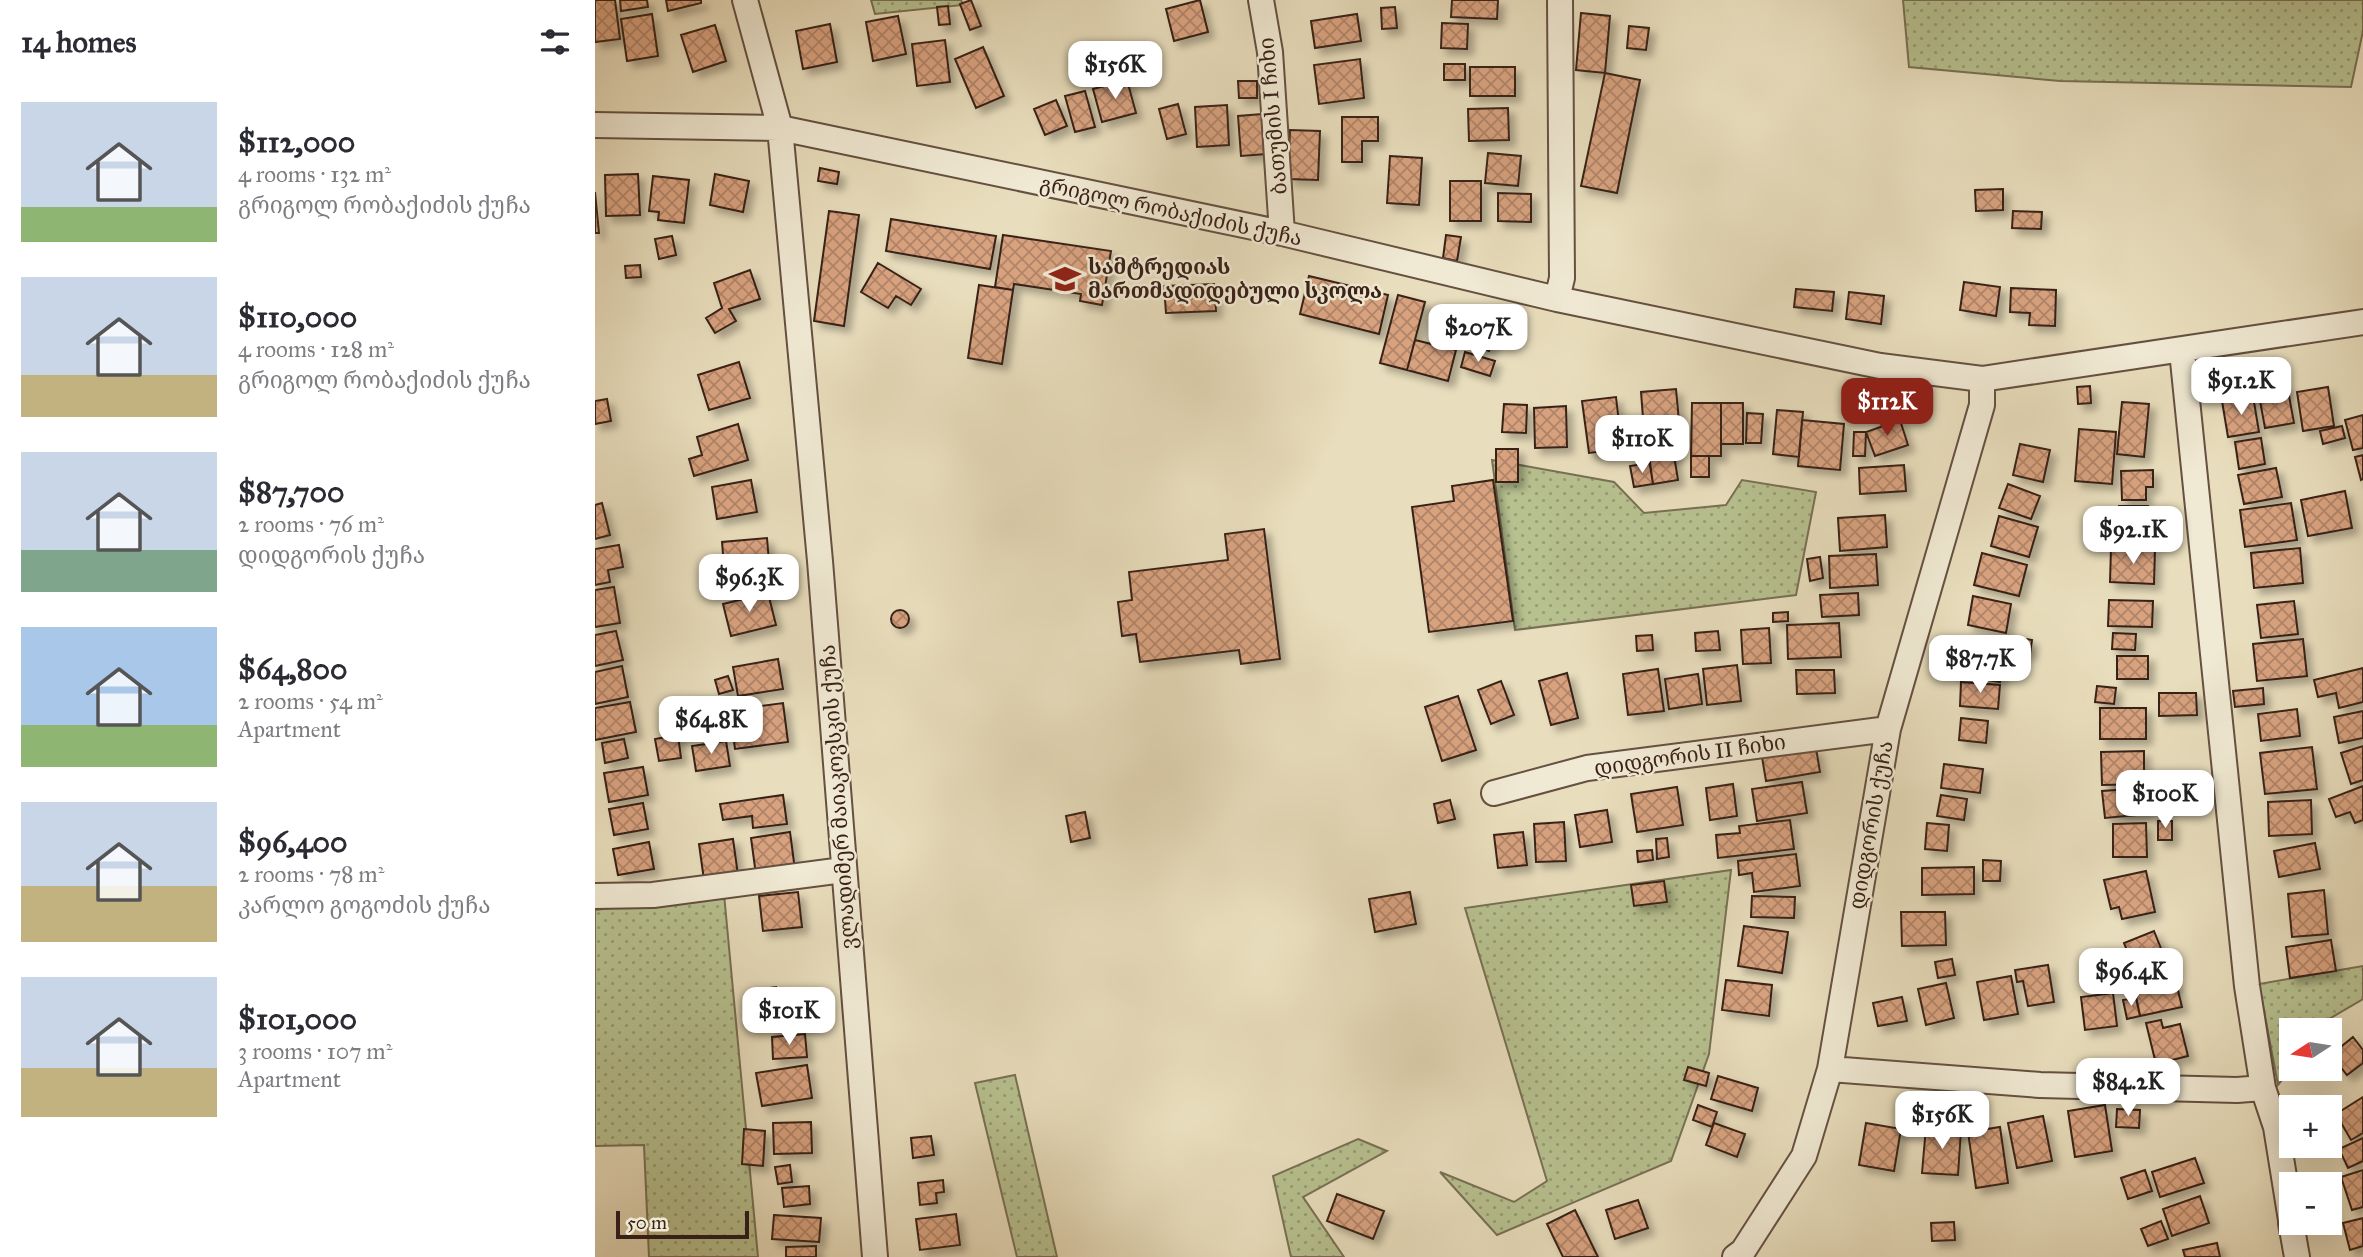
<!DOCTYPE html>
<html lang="en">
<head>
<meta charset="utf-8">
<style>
  body { margin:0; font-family:"IM FELL Great Primer","Noto Serif Georgian",serif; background:#f7f7f7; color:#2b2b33; height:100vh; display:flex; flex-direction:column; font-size:26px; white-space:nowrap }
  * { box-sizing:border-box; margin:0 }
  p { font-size:23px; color:#7c7c81 }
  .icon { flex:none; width:38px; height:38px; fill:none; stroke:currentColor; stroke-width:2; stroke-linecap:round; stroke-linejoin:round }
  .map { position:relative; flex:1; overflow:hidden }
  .details { display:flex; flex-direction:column; background:#fff; width:595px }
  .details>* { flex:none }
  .needle { width:46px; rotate:258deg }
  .tools { position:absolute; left:1684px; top:1018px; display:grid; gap:14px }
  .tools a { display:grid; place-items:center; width:63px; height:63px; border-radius:0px; background:#fff; box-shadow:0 7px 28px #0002; font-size:35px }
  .scale { position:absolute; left:21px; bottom:18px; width:133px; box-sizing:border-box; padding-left:7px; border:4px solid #392118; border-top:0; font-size:19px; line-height:24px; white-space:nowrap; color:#392118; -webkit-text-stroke:5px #f0e9d3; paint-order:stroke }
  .price { position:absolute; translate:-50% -60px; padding:0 16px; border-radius:14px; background:#fff; color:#222; font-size:23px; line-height:46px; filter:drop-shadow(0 2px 4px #0008) }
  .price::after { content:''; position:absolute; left:50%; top:42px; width:21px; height:16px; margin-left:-10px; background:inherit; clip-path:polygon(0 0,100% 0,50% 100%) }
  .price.selected { background:#8f2418; color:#fff }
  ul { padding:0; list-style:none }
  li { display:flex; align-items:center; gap:21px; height:175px; padding:0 21px }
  li span { display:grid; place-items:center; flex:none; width:196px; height:140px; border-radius:0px; color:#555 }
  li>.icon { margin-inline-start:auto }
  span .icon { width:84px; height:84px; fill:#fffc; stroke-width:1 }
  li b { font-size:30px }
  h2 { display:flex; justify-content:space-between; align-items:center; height:84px; padding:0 21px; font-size:30px }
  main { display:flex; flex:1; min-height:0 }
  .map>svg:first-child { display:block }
  .grass { fill:url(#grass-dots); stroke:#787054; stroke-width:2 }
  .building { fill:url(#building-cross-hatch); stroke:#392118; stroke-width:2; filter:url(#shadow) }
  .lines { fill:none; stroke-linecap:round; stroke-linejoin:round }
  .minor-casing { stroke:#655041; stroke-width:28 }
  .minor { stroke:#f0e9d3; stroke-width:24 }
  .labels { text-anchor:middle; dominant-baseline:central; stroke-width:5; stroke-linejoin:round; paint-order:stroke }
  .street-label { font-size:21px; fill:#392118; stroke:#f0e9d3 }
  .poi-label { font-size:21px; font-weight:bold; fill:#392118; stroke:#f0e9d3; text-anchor:start }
</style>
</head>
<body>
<main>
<section class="details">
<h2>14 homes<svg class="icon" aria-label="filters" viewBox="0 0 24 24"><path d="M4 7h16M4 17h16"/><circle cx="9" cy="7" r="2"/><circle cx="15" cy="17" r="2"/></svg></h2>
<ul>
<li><span style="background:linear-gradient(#c9d6e8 75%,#8fb573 0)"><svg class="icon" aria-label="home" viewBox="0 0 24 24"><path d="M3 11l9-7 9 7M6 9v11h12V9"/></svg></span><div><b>$112,000</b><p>4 rooms · 132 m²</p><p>გრიგოლ რობაქიძის ქუჩა</p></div></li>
<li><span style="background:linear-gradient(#c9d6e8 70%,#c2b280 0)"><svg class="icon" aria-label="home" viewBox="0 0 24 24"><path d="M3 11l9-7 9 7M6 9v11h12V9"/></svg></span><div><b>$110,000</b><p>4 rooms · 128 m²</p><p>გრიგოლ რობაქიძის ქუჩა</p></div></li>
<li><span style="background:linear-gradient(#c9d6e8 70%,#7fa58c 0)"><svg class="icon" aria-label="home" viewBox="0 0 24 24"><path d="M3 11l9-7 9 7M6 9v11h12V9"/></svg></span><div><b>$87,700</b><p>2 rooms · 76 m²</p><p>დიდგორის ქუჩა</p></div></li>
<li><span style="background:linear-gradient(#a9c7e8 70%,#8fb573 0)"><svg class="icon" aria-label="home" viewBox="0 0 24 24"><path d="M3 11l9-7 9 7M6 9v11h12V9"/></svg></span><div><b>$64,800</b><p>2 rooms · 54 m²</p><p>Apartment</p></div></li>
<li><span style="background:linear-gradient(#c9d6e8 60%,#c2b280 0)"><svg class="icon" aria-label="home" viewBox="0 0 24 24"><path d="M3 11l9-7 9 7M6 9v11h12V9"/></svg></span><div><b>$96,400</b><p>2 rooms · 78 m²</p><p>კარლო გოგოძის ქუჩა</p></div></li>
<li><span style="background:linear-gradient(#c9d6e8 65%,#c2b280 0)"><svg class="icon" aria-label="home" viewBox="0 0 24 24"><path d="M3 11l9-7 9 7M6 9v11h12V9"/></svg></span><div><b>$101,000</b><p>3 rooms · 107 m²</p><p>Apartment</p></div></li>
</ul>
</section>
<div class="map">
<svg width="1768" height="1257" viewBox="0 0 1768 1257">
  <defs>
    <pattern id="grass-dots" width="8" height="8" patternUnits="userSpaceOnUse" patternTransform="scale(1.75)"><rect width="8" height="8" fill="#b7c08f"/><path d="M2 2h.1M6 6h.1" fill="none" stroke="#969c74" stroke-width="1.8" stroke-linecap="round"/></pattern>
    <pattern id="building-cross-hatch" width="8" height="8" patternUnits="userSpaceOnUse" patternTransform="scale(1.75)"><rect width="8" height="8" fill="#d8a27f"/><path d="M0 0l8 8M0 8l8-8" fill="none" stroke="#b08467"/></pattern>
    <filter id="shadow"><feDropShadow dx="6" dy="6" stdDeviation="3.5" flood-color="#0004"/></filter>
  </defs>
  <rect width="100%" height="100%" fill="#e8ddbc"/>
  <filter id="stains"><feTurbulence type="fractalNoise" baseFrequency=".00286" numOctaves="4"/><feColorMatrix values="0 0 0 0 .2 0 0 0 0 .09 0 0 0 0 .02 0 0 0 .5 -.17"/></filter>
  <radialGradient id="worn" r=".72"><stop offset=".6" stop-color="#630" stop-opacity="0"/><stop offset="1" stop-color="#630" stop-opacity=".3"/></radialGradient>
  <path class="grass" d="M276,0H366L368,5L280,14Z
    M1308,0H1768V31L1756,87L1465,81L1314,67Z
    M897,460L1019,482L1049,513L1131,505L1147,480L1221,492L1201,595L920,630Z
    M1136,870L1114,1054L1076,1161L902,1235L845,1172L919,1202L952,1181L870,908Z
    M129,894L163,1257H54L49,1145L0,1146V910Z
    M1768,966V999L1734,1019L1725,1031H1696V1069L1683,1085L1664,984Z
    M420,1075L462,1257H422L380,1083Z
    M763,1139L792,1151L708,1197L749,1257H696L678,1176Z"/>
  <path class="building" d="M0,0H20L25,39L0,42Z
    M25,0H52L53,7L26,11Z
    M71,0H106V3L73,11Z
    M376,0L386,26L375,30L365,4Z
    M605,0L613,32L579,41L571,9Z
    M857,0H903L902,19L856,17Z
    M353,6L355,24L344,25L342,7Z
    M800,7L802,28L787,29L786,8Z
    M986,13L1015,16L1010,73L981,70Z
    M57,14L63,56L32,61L26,19Z
    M762,14L766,41L720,48L716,21Z
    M303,16L311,54L278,61L271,22Z
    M847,23L873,24L872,49L846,48Z
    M235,24L242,62L208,69L201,31Z
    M120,25L131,61L98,72L86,35Z
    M1034,26L1054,28L1051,50L1032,48Z
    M350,40L355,82L322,86L317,44Z
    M388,47L409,96L381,108L360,59Z
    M765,59L769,98L724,104L719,65Z
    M849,64H870V80H849Z
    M875,67H920V96H875Z
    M1010,73L1045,80L1022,193L986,186Z
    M532,80L541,113L507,122L498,89Z
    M643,81H662V98H644Z
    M490,91L500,127L480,132L470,96Z
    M461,100L472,126L450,135L439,109Z
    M583,104L591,134L572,139L564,109Z
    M632,105L634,145L602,147L600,107Z
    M913,108L914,140L874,141L873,109Z
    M667,114L671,154L646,156L643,116Z
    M747,117H783V141H767V162H747Z
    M695,130L725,131L723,180L693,179Z
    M893,153L926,156L923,186L890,183Z
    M795,156L827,158L824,205L792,203Z
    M225,168L244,172L242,184L223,181Z
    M43,174L45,215L11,216L10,175Z
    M120,174L154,181L148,212L115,205Z
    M58,176L94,180L89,223L63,220L64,212L54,211Z
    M855,181H886V221H855Z
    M1408,189V210L1381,211L1380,190Z
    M0,192L4,233H0Z
    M903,193L936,194V222L903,221Z
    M234,211L264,215L249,326L219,321Z
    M1418,211L1447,212L1446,229L1417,228Z
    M296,219L401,236L395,269L291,251Z
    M408,235L516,251L507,305L485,301L486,294L419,284L418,290L400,287Z
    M851,235L866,237L862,261L848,258Z
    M77,236L81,255L64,259L60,239Z
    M283,263L326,289L316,305L301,296L293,308L266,292Z
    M45,265L46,277L31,278L30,266Z
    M155,270L165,299L134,309L141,321L120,333L111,318L127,308L119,283Z
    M714,276L793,295L784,334L705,314Z
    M1369,282L1405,287L1401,316L1365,310Z
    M619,284L621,311L571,313L569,286Z
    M384,285L418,290L407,364L373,358Z
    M1416,288L1461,290L1460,326L1434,325L1435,313L1415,312Z
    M1201,289L1239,292L1237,311L1199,307Z
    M1254,292L1289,296L1286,324L1251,319Z
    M803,295L830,302L812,370L785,363Z
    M871,328L899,338L894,351L867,341Z
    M820,340L861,350L853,381L812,370Z
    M870,352L900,361L895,376L866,367Z
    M144,362L155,398L114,410L103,375Z
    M1692,385L1699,423L1670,428L1663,390Z
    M1495,386L1496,403L1483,404L1482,387Z
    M1733,387L1739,426L1708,431L1702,392Z
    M1081,389L1085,432L1072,433L1073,443L1050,444L1046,392Z
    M1658,396L1664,432L1633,437L1627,401Z
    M1021,397L1027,449L994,453L987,401Z
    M12,399L16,421L0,424V401Z
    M1527,402L1554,404L1549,457L1522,454Z
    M1097,403H1126V456H1096Z
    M1126,403H1148V444H1126Z
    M909,404L932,405L931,433L907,432Z
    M971,406L972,447L940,448L939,408Z
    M1182,410L1208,412L1204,457L1178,454Z
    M1152,413L1168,414L1166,443H1151Z
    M1768,415V448L1758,450L1750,420Z
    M1207,420L1249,424L1245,470L1203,466Z
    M1305,420L1313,445L1280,456L1271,432Z
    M143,424L153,460L99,476L94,459L107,455L102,437Z
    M1747,426L1750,438L1728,444L1725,431Z
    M1484,429L1521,432L1517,484L1480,481Z
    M1259,432H1271L1270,456H1258Z
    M1666,438L1670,464L1644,469L1640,442Z
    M1425,444L1455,450L1448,482L1418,475Z
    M901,449H923V482H901Z
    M1078,449L1083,480L1058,484L1053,453Z
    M1768,455V479L1766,480L1760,457Z
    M1096,456H1114V477H1096Z
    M1055,463L1058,484L1039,487L1035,466Z
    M1309,465L1311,491L1265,494L1264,468Z
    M1681,468L1687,497L1649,504L1643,475Z
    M1558,470V487H1551V500H1527L1526,471Z
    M156,480L162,512L122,519L117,487Z
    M898,480L918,621L834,632L817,507L859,501L857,486Z
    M1413,484L1445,496L1436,519L1404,508Z
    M1750,491L1757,528L1713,536L1706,500Z
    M7,503L15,535L0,539V505Z
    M1696,503L1702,540L1650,547L1645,510Z
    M1524,506H1553V531H1524Z
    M1290,515L1292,547L1245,551L1243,518Z
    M1404,516L1443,527L1434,557L1396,546Z
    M669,529L685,659L646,664L644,650L545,662L541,634L527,636L523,602L537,600L534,572L633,560L630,534Z
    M172,538L175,574L130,578L127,542Z
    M24,545L28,567L13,570L15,582L0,585V549Z
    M1516,548L1560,549L1559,584L1515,582Z
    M1705,548L1708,583L1659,588L1656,553Z
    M1387,553L1432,565L1424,596L1379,585Z
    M1281,554L1283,585L1235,588L1234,556Z
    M1225,557L1228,578L1215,581L1212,559Z
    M19,587L25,623L0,627V590Z
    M173,593L181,625L136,636L128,604Z
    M1263,593L1264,615L1227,617L1225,595Z
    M1378,596L1416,604L1411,633L1373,625Z
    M1514,600L1558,601L1557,627L1513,626Z
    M1699,601L1703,634L1666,638L1662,605Z
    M296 619a9 9 0 1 1 18 0a9 9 0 1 1-18 0Z
    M1193,612V621L1178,622V613Z
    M1244,623L1246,657L1193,659L1192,625Z
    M1174,628L1176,663L1148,664L1146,630Z
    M21,631L28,660L0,666V635Z
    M1123,631L1125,650L1101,651L1100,633Z
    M1518,633L1541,634L1540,650L1517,649Z
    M1057,635L1058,650L1042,651L1041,636Z
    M1414,636L1437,640L1435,654L1412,651Z
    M1708,639L1712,676L1662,681L1658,644Z
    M1362,648L1410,657L1405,682L1358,674Z
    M1522,656H1553V679H1522Z
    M183,659L188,689L143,696L138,667Z
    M1142,665L1146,701L1112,705L1108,669Z
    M27,666L33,697L0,704V672Z
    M1768,668V702L1744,708L1741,693L1723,697L1719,680Z
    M1063,669L1069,711L1033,715L1028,674Z
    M1201,670H1239L1240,693L1202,694Z
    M972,673L983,718L956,725L944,681Z
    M1103,674L1107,704L1074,709L1070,679Z
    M133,676L138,690L124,694L120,680Z
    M906,681L919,715L896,724L883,690Z
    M1366,682L1405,685L1403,709L1365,706Z
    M1502,686L1521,688L1519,704L1500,702Z
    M1668,688L1669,704L1640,707L1638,691Z
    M1564,693H1601L1602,715L1564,716Z
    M863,696L881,750L847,761L830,707Z
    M35,702L41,732L0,740V708Z
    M188,703L193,742L140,749L135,710Z
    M110,705L111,721L86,723L85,707Z
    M1505,708H1551V739H1505Z
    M1702,709L1705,736L1666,741L1663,714Z
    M1768,711V738L1744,743L1739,717Z
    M1366,718L1393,721L1391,743L1364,740Z
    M83,735L86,758L64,761L60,739Z
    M29,739L33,758L10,763L7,743Z
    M131,741L135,766L101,771L97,746Z
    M1768,746V780L1756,784L1746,753Z
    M1717,747L1722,789L1670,794L1665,753Z
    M1221,748L1225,772L1171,781L1167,757Z
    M1549,751V784L1507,785L1506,752Z
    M1349,764L1388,769L1385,793L1346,788Z
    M48,767L53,795L14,802L9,773Z
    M1207,782L1212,813L1162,821L1157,789Z
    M1138,784L1142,816L1115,820L1111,788Z
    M1768,786V820L1760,823L1755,812L1741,817L1734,799Z
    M1082,787L1088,825L1042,832L1036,794Z
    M1550,788L1552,814L1510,818L1507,791Z
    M188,795L192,824L158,828L157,816L128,820L125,804Z
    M1346,795L1372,799L1369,820L1342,816Z
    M855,800L860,819L843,823L839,804Z
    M1716,800L1717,834L1674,836L1673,802Z
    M48,803L53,829L19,835L14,809Z
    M1012,810L1017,842L985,847L980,815Z
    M490,812L495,838L476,842L471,816Z
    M1195,820L1199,849L1123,858L1121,835L1145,833L1144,826Z
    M1563,821H1577V840H1563Z
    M969,822L971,861L941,862L939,824Z
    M1332,823L1354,825L1352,851L1330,849Z
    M1551,823L1552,857H1518V824Z
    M195,832L200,870L161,875L156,838Z
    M928,832L932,865L903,868L899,835Z
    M1072,838L1074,857L1062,859L1061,839Z
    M138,839L143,875L109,880L104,844Z
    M54,842L59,869L23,875L18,849Z
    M1720,843L1725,869L1684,877L1679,851Z
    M1057,850L1058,860L1043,862L1042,851Z
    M1201,854L1205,886L1159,892L1157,873L1144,875L1143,861Z
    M1388,860L1406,861L1405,881H1388Z
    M1379,867V894L1327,895V868Z
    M1551,871L1560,912L1527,919L1524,907L1516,909L1509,880Z
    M1069,881L1072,902L1039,906L1036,885Z
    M1729,890L1733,934L1697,937L1693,894Z
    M203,892L207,927L168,931L164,896Z
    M815,892L821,924L780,932L774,899Z
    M1157,896L1200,897L1199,918L1156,917Z
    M1306,912H1350L1351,945L1307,946Z
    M1149,926L1193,932L1187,973L1143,966Z
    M1559,931L1569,956L1539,968L1529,943Z
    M1736,940L1741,971L1695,978L1691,947Z
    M1357,959L1360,975L1343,978L1340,962Z
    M1453,965L1459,1002L1433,1006L1428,981L1422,982L1420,970Z
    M1416,976L1423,1014L1389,1020L1382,982Z
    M1131,980L1177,985L1174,1016L1127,1010Z
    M1581,982L1587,1007L1545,1016L1540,991Z
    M1351,983L1359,1018L1331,1025L1323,989Z
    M181,987L182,993L209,990L213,1025L175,1029L172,1005L159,1006L158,990Z
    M1518,993L1522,1026L1490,1030L1486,997Z
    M1307,997L1312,1021L1283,1026L1278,1003Z
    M1541,998L1545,1016L1532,1019L1528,1000Z
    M1566,1020L1568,1028L1585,1024L1593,1056L1561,1064L1551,1023Z
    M210,1034L212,1057L178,1059L177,1037Z
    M1758,1037L1768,1050V1063L1752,1075L1736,1055Z
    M212,1065L217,1098L167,1106L161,1073Z
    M1093,1067L1114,1073L1111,1086L1089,1080Z
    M1123,1076L1163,1088L1157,1111L1116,1099Z
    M1768,1097V1133L1756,1140L1741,1114Z
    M1103,1105L1122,1112L1117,1127L1098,1120Z
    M1510,1105L1517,1151L1480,1157L1473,1111Z
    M1522,1109L1545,1110L1544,1128L1521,1127Z
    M1448,1116L1457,1161L1422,1168L1413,1123Z
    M216,1122L217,1153L179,1154L178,1123Z
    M1119,1123L1150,1134L1142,1157L1111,1145Z
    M1271,1123L1306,1129L1299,1171L1264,1165Z
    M1331,1127L1366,1130L1363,1175L1327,1173Z
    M1405,1127L1413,1183L1381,1188L1373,1132Z
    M149,1129L170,1131L168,1166L147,1164Z
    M336,1136L339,1155L318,1158L316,1138Z
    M1768,1138V1161L1753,1168L1744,1149Z
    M1600,1158L1609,1183L1565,1197L1557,1172Z
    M195,1165L197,1182L183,1184L180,1167Z
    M1550,1170L1557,1191L1533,1199L1526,1178Z
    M1768,1170V1207L1757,1210L1746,1177Z
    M348,1180L349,1192L341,1193L342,1203L325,1205L323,1183Z
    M214,1186L215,1204L189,1207L187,1188Z
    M742,1194L789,1211L778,1239L732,1221Z
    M1605,1196L1614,1223L1577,1236L1568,1209Z
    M1043,1200L1053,1228L1020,1239L1011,1210Z
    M980,1210L1003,1257H968L952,1224Z
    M361,1214L365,1245L325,1250L321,1219Z
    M179,1215L226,1218L224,1242L177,1239Z
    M1768,1218V1246L1755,1250L1748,1223Z
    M1566,1221L1573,1239L1553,1246L1546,1229Z
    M1359,1222L1360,1240L1337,1241L1336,1223Z
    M1622,1243L1625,1257H1590L1588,1250Z
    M221,1246V1257H191V1247Z"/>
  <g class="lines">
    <defs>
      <path id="minor" d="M150,0L185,128L225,561L280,1257
        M666,0L675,52L687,233
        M0,125L185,128L687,233L962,299L1285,366L1387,379L1768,322
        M962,299L967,278L965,0
        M1587,351L1652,986L1668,1088L1681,1127L1696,1220
        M899,793L992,768L1293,729
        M0,896L58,895L248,870
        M1235,1069L1445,1085L1642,1090L1668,1088
        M1696,1223L1702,1257
        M1140,1257L1148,1251L1209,1156L1235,1069L1293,729L1387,405V379"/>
    </defs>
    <use href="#minor" class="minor-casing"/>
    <use href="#minor" class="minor"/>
  </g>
  <defs>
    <symbol id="school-bare" viewBox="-9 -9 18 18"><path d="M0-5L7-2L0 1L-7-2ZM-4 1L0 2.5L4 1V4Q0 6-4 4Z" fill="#8f2418" stroke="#f0e9d3" stroke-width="2.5" paint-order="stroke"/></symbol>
  </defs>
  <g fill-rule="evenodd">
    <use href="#school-bare" x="448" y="257" width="44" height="44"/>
  </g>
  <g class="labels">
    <g class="street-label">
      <text transform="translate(678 116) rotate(-95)">ბათუმის I ჩიხი</text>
      <text transform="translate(576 211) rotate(12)">გრიგოლ რობაქიძის ქუჩა</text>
      <text transform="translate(1095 755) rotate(-8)">დიდგორის II ჩიხი</text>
      <text transform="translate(243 797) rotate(-94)">ვლადიმერ მაიაკოვსკის ქუჩა</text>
      <text transform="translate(1276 825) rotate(-80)">დიდგორის ქუჩა</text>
    </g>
    <g class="poi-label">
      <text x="493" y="267">სამტრედიას<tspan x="493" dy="24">მართმადიდებული სკოლა</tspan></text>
    </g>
  </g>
  <rect width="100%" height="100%" filter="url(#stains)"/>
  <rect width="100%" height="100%" fill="url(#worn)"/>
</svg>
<div class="tools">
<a><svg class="needle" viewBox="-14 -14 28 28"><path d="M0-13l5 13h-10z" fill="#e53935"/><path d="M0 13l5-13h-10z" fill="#7c7c81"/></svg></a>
<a>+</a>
<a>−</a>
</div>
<div class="scale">50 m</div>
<b class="price" style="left:520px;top:101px">$156K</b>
<b class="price" style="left:883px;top:364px">$207K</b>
<b class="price" style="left:1646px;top:417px">$91.2K</b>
<b class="price selected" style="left:1292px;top:438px">$112K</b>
<b class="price" style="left:1047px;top:475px">$110K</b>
<b class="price" style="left:1538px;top:566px">$92.1K</b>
<b class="price" style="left:154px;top:614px">$96.3K</b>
<b class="price" style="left:1385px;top:695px">$87.7K</b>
<b class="price" style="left:116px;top:756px">$64.8K</b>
<b class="price" style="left:1570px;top:830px">$100K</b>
<b class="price" style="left:1536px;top:1008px">$96.4K</b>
<b class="price" style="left:194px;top:1047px">$101K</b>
<b class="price" style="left:1533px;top:1118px">$84.2K</b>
<b class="price" style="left:1347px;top:1151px">$156K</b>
</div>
</main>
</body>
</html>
